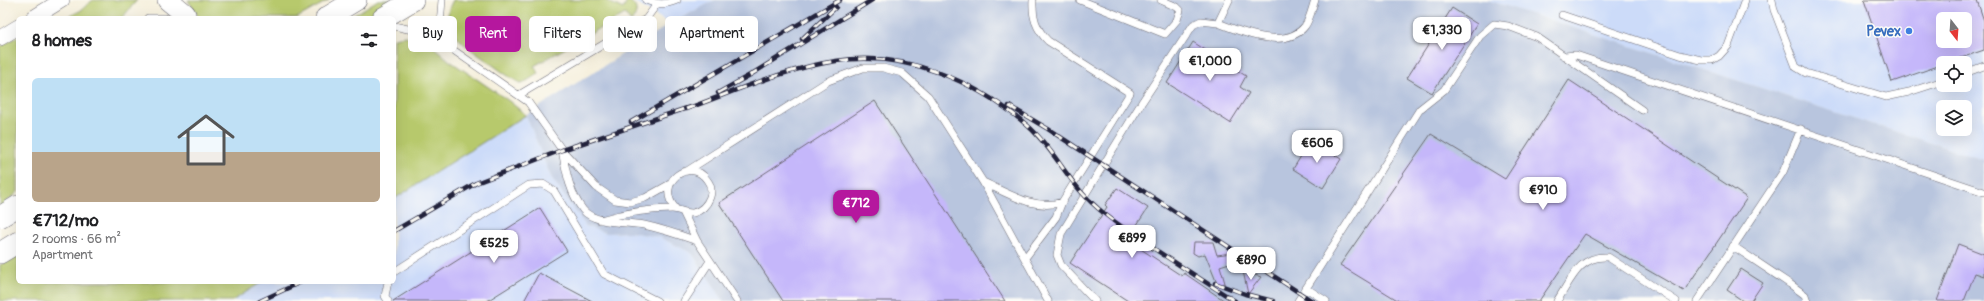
<!DOCTYPE html>
<html lang="en">
<head>
<meta charset="utf-8">
<style>
  body { margin:0; font-family:Pangolin,sans-serif; background:#f6f6f6; color:#202124; height:100vh; display:flex; flex-direction:column; font-size:15px; white-space:nowrap }
  * { box-sizing:border-box; margin:0 }
  p { font-size:13px; color:#757577 }
  .icon { flex:none; width:22px; height:22px; fill:none; stroke:currentColor; stroke-width:2; stroke-linecap:round; stroke-linejoin:round }
  .map { position:relative; flex:1; overflow:hidden }
  .details { position:absolute; left:16px; top:16px; width:380px; height:268px; display:flex; flex-direction:column; background:#fff; border-radius:6px; box-shadow:0 4px 16px #0002 }
  .details>* { flex:none }
  .hud { position:absolute; left:408px; top:16px; width:380px; height:36px; display:flex; gap:8px }
  .needle { width:26px; rotate:163deg }
  .controls { position:absolute; left:1936px; top:12px; display:grid; gap:8px }
  .controls a { display:grid; place-items:center; width:36px; height:36px; border-radius:6px; background:#fff; box-shadow:0 4px 16px #0002; font-size:20px }
  .price { position:absolute; translate:-50% -34px; padding:0 9px; border-radius:8px; background:#fff; color:#222; font-size:13px; line-height:26px; filter:drop-shadow(0 1px 2px #0008) }
  .price::after { content:''; position:absolute; left:50%; top:24px; width:12px; height:9px; margin-left:-6px; background:inherit; clip-path:polygon(0 0,100% 0,50% 100%) }
  .price.current { background:#b5179e; color:#fff }
  ul { padding:0; list-style:none }
  li { display:grid; align-content:center; gap:8px; height:212px; padding:0 16px }
  li span { display:grid; place-items:center; height:124px; border-radius:6px; color:#555 }
  li>.icon { margin-inline-start:auto }
  span .icon { width:72px; height:72px; fill:#fffc; stroke-width:1 }
  li b { font-size:17px }
  h2 { display:flex; justify-content:space-between; align-items:center; height:48px; padding:0 16px; font-size:17px }
  .tag { padding:0 14px; border-radius:6px; background:#fff; box-shadow:0 4px 16px #0002; font-size:14px; line-height:36px }
  .tag.current { background:#b5179e; color:#fff }
  .map>svg:first-child { display:block }
  .built { fill:#ccdbf9; fill-rule:evenodd }
  .industrial { fill:#b8c5de }
  .green { fill:#b7c96c; stroke:#6c7654 }
  .building { fill:#c5b7fa; fill-rule:evenodd }
  .lines { fill:none; stroke-linecap:round; stroke-linejoin:round }
  .lane-casing { stroke:#6c6a73; stroke-width:8 }
  .street-casing { stroke:#6c6a73; stroke-width:16 }
  .secondary-casing { stroke:#6c6a73; stroke-width:22 }
  .lane { stroke:#fff; stroke-width:7 }
  .street { stroke:#fff; stroke-width:15 }
  .secondary { stroke:#fff; stroke-width:21 }
  .rail-casing { stroke:#22223b; stroke-width:4.5 }
  .rail { stroke:#fdfcf7; stroke-width:3; stroke-dasharray:9; stroke-linecap:butt }
  .shop-dot { fill:#3f7fe0; stroke:#fdfcf7; stroke-width:1.5 }
  .labels { text-anchor:middle; dominant-baseline:central; stroke-width:3; stroke-linejoin:round; paint-order:stroke }
  .shop-label { font-size:14px; font-weight:bold; fill:#366cbe; stroke:#fdfcf7; text-anchor:end }
</style>
</head>
<body>
<div class="map">
<svg width="1984" height="301" viewBox="0 0 1984 301">
  <rect width="100%" height="100%" fill="#fdfcf7"/>
  <filter id="ink" filterUnits="userSpaceOnUse"><feTurbulence type="fractalNoise" baseFrequency=".025" numOctaves="2"/><feDisplacementMap in="SourceGraphic" scale="8" xChannelSelector="R" yChannelSelector="G"/><feConvolveMatrix kernelMatrix="1 2 1 2 8 2 1 2 1" color-interpolation-filters="sRGB"/></filter>
  <filter id="wash" filterUnits="userSpaceOnUse"><feTurbulence type="fractalNoise" baseFrequency=".012" numOctaves="4" result="noise"/><feDisplacementMap in="SourceGraphic" scale="16" xChannelSelector="R" yChannelSelector="G"/><feGaussianBlur stdDeviation="0.9" result="paint"/><feColorMatrix in="noise" values="0 0 0 0 0 0 0 0 0 0 0 0 0 0 0 0 0 1.4 0 .05"/><feComposite in="paint" operator="in"/></filter>
  <g filter="url(#wash)">
    <rect width="100%" height="100%" fill="#f5efdb"/>
    <path class="built" d="M631,0H715L670,24Z
      M1487,0H1984V160ZM1943,19H1965V41H1943ZM1943,63H1965V85H1943ZM1943,107H1965V129H1943Z
      M526,115L551,177L586,226L606,233L630,232L659,237L692,253L724,301H232L262,282H394V199Z"/>
    <path class="industrial" d="M715,0H1487L1984,160V301H724L692,253L659,237L630,232L606,233L586,226L551,177L526,115L670,24Z"/>
    <path class="green" d="M93,0H137L122,18H65L80,11Z
      M188,0H329L297,18H199Z
      M378,0H395L366,18H349Z
      M453,0H605L623,9L628,0C638,6 638,12 632,21H630L625,14L534,66L539,73L525,82L520,83C508,77 497,68 486,60C467,47 436,28 453,0Z
      M18,36V192L0,208V47Z
      M405,36L419,38L429,43L450,61L509,101L526,115L394,199V38Z
      M18,254V282H262L232,301H0V265Z"/>
    <g id="blocks">
      <path class="building" d="M1864,0H1977L1984,21V50L1892,82ZM1943,19H1965V41H1943Z
        M1452,8L1477,24L1432,93L1407,78Z
        M1193,42L1246,76L1240,87L1249,93L1230,123L1167,83Z
        M1569,80L1747,198L1684,291L1585,234L1539,301H1399L1340,265L1431,134L1505,179Z
        M875,101L1005,301H783L719,203Z
        M1311,140L1341,159L1323,188L1293,169Z
        M1117,188L1148,208L1127,240L1182,276L1184,273L1225,301H1128L1070,263L1107,207L1105,205Z
        M540,208L567,251L487,301H393Z
        M1194,242H1213L1217,255L1246,251L1248,257L1220,266L1225,283L1218,286L1205,254L1198,256L1193,253Z
        M1958,244L1984,254V276L1975,273L1964,301H1937Z
        M1741,269L1763,283L1751,301H1743L1727,290Z
        M1243,271L1261,277L1248,294Z
        M539,273L592,301H524Z"/>
    </g>
  </g>
  <g filter="url(#ink)">
    <use href="#blocks" fill-opacity="0" stroke="#6c6a73" stroke-width="1"/>
    <g class="lines">
      <defs>
        <path id="lane" d="M646,0C658,5 665,5 677,0
          M1080,0L1165,34L1177,20L1180,10L1177,7L1161,0
          M1772,0L1774,10L1796,67L1806,73L1886,97L1909,92L1943,81
          M1562,15L1680,55L1701,60H1712L1719,56L1728,46L1745,0
          M148,18H165
          M1218,23C1241,32 1286,51 1305,26C1310,19 1312,8 1315,0
          M394,26L417,31L449,47L440,24L442,0
          M449,47L528,102L562,150L596,187L615,200L630,202L645,198L670,184
          M1564,56L1576,55L1984,192
          M1965,73L1984,66
          M519,95L646,19L657,4
          M562,150C566,171 569,192 583,210C594,224 628,222 644,225C662,229 680,235 697,241
          M687,171L828,81L863,68H883L902,73L928,96L983,182L1048,301
          M983,182C1007,193 1035,211 1062,202L1130,93L1048,41C1036,29 1032,17 1033,0
          M683,212L697,241L737,301
          M600,220C624,213 647,209 672,209C680,209 685,214 693,213C701,211 707,205 710,197C712,191 711,185 707,180C690,155 653,184 676,209
          M1733,246L1790,284L1805,295L1807,301
          M1025,258L1056,217L1062,202
          M394,272L529,185L543,184L554,191L604,274L657,301
          M388,282L385,296L388,301
          M1306,288L1326,301
          M684,301L710,261
          M1095,301L1061,265L1057,255L1061,234L1142,102L1193,25L1201,21L1218,23L1229,0
          M1298,301L1420,109L1444,90L1480,36L1494,24L1508,26L1537,37L1642,110
          M1557,301C1571,280 1579,255 1608,257L1676,301
          M1697,301L1783,172L1801,129"/>
        <path id="street" d="M33,18L62,0
          M0,38L18,27"/>
        <path id="secondary" d="M168,0L185,14
          M326,18L356,0
          M383,18L413,0
          M0,217L18,206
          M0,253L18,242"/>
      </defs>
      <use href="#lane" class="lane-casing"/>
      <use href="#street" class="street-casing"/>
      <use href="#secondary" class="secondary-casing"/>
      <use href="#lane" class="lane"/>
      <use href="#street" class="street"/>
      <use href="#secondary" class="secondary"/>
      <defs>
        <path id="rail" d="M802,39L836,7
          M718,93L750,75L872,0
          M1009,106L1048,129L1312,301
          M686,109C733,92 787,68 836,61C905,50 976,81 1028,126C1051,146 1064,174 1085,196C1105,217 1132,234 1156,250C1182,267 1208,284 1235,301
          M631,122L840,0
          M394,231L476,183L562,150L690,107
          M1215,283L1245,294L1273,301
          M260,301L301,282"/>
      </defs>
      <use href="#rail" class="rail-casing"/>
      <use href="#rail" class="rail"/>
    </g>
  </g>
  <circle class="shop-dot" cx="1909" cy="31" r="4"/>
  <g class="labels">
    <g class="shop-label">
      <text x="1901" y="31">Pevex</text>
    </g>
  </g>
</svg>
<div class="controls">
<a><svg class="needle" viewBox="-14 -14 28 28"><path d="M0-13l5 13h-10z" fill="#e53935"/><path d="M0 13l5-13h-10z" fill="#757577"/></svg></a>
<a><svg class="icon" aria-label="locate" viewBox="0 0 24 24"><circle cx="12" cy="12" r="6"/><path d="M12 2v4M12 18v4M2 12h4M18 12h4"/></svg></a>
<a><svg class="icon" aria-label="layers" viewBox="0 0 24 24"><path d="M12 4l9 5-9 5-9-5zM3 14l9 5 9-5"/></svg></a>
</div>
<b class="price" style="left:1442px;top:51px">€1,330</b>
<b class="price" style="left:1210px;top:82px">€1,000</b>
<b class="price" style="left:1317px;top:164px">€606</b>
<b class="price" style="left:1543px;top:211px">€910</b>
<b class="price current" style="left:856px;top:224px">€712</b>
<b class="price" style="left:1132px;top:259px">€899</b>
<b class="price" style="left:494px;top:264px">€525</b>
<b class="price" style="left:1251px;top:281px">€890</b>
<div class="hud">
<a class="tag">Buy</a>
<a class="tag current">Rent</a>
<a class="tag">Filters</a>
<a class="tag">New</a>
<a class="tag">Apartment</a>
</div>
<section class="details">
<h2>8 homes<svg class="icon" aria-label="filters" viewBox="0 0 24 24"><path d="M4 7h16M4 17h16"/><circle cx="9" cy="7" r="2"/><circle cx="15" cy="17" r="2"/></svg></h2>
<ul>
<li><span style="background:linear-gradient(#bfe0f5 60%,#b9a48a 0)"><svg class="icon" aria-label="home" viewBox="0 0 24 24"><path d="M3 11l9-7 9 7M6 9v11h12V9"/></svg></span><div><b>€712/mo</b><p>2 rooms · 66 m²</p><p>Apartment</p></div></li>
</ul>
</section>
</div>
</body>
</html>
